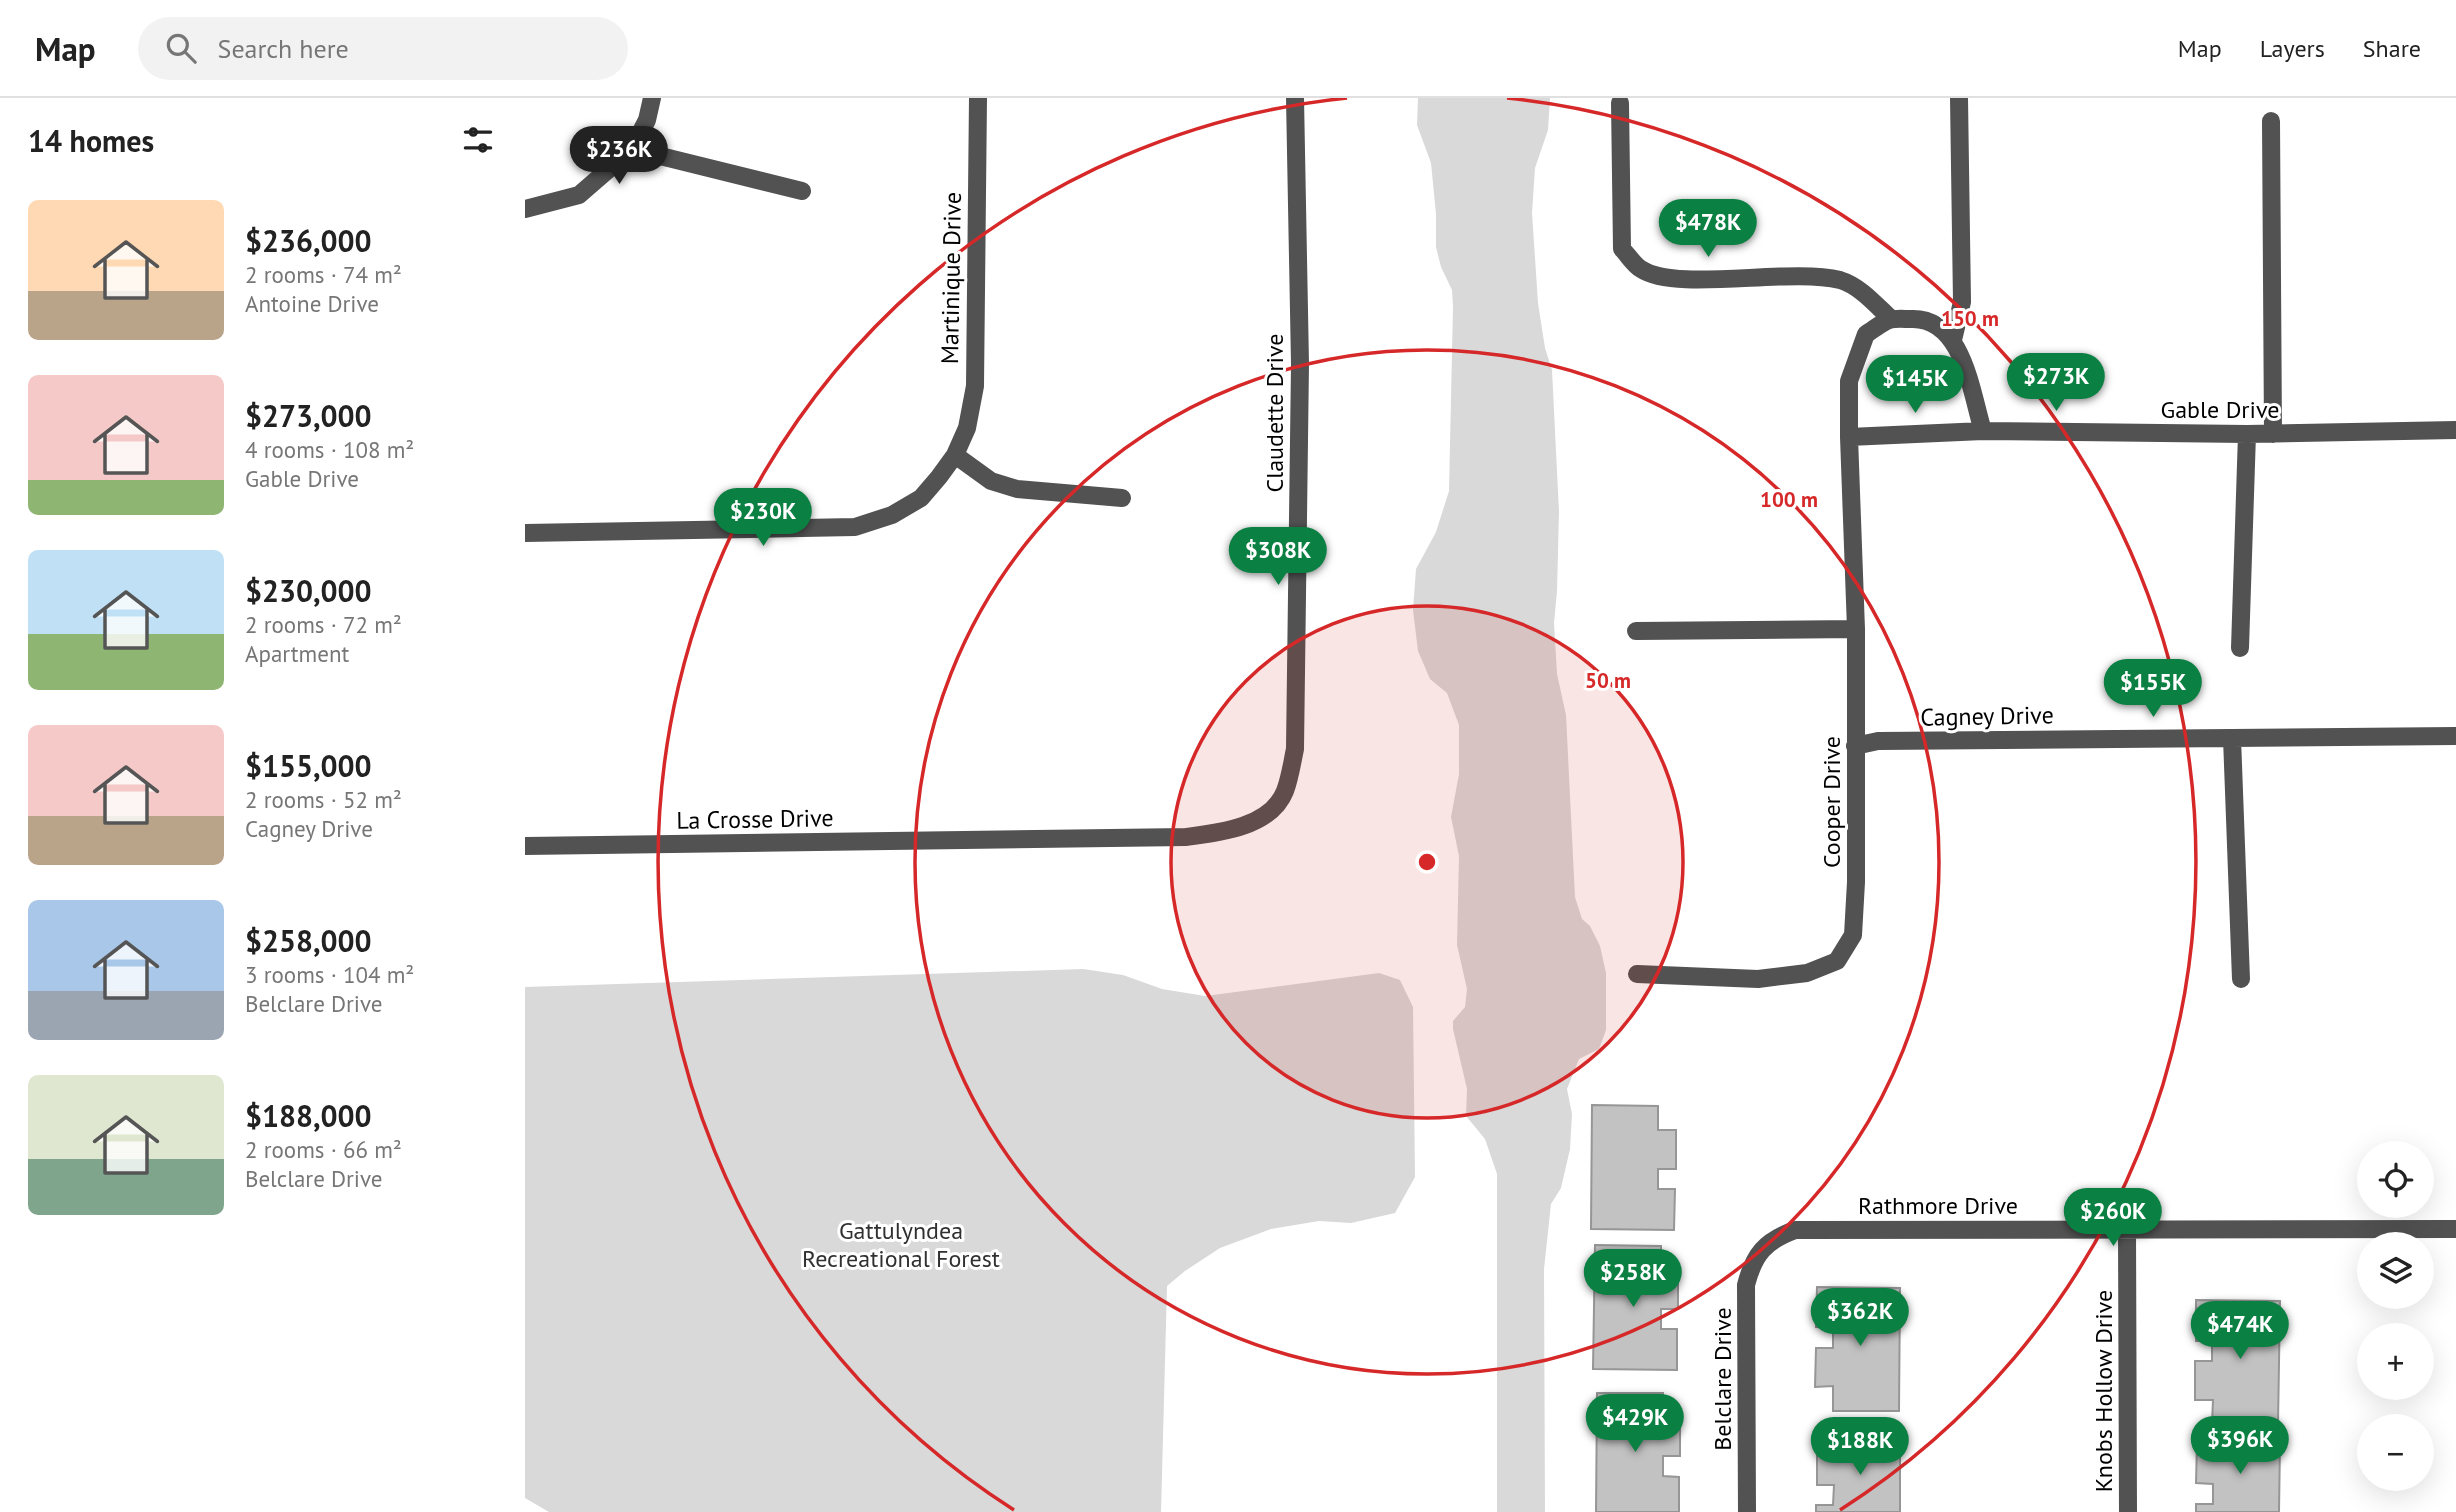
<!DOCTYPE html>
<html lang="en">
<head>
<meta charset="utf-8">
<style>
  body { margin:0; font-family:"PT Sans",sans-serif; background:#f2f2f2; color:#222; height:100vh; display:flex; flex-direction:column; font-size:26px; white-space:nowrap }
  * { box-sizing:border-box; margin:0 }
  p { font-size:23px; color:#767676 }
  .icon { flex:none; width:38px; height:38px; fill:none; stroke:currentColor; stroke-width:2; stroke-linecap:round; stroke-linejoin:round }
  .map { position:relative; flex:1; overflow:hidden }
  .sheet { display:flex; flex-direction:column; background:#fff; width:525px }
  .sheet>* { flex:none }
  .tools { position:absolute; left:1832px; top:1043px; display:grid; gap:14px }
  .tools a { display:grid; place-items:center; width:77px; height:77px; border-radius:50%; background:#fff; box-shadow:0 7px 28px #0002; font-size:35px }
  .price { position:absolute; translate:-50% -60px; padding:0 16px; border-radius:24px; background:#0b8043; color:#fff; font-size:23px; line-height:46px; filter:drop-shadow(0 2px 4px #0008) }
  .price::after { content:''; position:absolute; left:50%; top:42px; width:21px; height:16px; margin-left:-10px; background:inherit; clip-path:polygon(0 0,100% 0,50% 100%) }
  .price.on { background:#222; color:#fff }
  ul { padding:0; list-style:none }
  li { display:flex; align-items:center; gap:21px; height:175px; padding:0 28px }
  li span { display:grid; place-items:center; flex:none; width:196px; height:140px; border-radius:10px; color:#555 }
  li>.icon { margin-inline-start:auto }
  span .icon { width:84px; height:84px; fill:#fffc; stroke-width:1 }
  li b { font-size:30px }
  h2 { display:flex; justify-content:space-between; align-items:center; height:84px; padding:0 28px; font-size:30px }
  header { display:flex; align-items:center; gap:42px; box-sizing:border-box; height:98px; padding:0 35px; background:#fff; border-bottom:2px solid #e0e0e0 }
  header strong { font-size:33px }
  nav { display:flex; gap:38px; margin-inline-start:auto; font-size:24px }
  .search { width:490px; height:63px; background:#f2f2f2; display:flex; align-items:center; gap:18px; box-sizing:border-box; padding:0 24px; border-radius:38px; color:#767676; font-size:26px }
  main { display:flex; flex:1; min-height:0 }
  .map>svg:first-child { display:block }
  .green { fill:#d9d9d9 }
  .building { fill:#c2c2c2; stroke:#969696; stroke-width:2 }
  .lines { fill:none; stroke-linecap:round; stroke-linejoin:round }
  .minor { stroke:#525252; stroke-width:18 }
  .ring { fill:none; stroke:#d62828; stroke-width:3.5 }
  .labels { text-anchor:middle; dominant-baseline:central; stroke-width:6; stroke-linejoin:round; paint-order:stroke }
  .street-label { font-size:24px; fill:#000; stroke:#fff }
  .park-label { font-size:24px; fill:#303030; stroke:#fff }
  .centre { fill:#d62828; stroke:#fff; stroke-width:3.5 }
  .ring-label { font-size:21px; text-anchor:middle; font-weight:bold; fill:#d62828; stroke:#fff; stroke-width:6; stroke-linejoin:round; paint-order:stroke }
</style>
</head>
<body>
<header>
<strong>Map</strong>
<div class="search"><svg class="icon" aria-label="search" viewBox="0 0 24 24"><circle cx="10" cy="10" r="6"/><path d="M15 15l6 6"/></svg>Search here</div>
<nav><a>Map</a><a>Layers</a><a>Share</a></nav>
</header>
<main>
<section class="sheet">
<h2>14 homes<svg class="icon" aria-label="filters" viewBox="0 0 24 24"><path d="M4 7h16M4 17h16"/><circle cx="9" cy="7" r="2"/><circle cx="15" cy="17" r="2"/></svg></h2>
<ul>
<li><span style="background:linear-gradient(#ffd9b3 65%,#b9a48a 0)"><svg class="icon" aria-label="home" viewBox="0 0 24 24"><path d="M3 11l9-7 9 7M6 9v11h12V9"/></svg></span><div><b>$236,000</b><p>2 rooms · 74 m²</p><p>Antoine Drive</p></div></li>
<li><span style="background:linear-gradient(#f6c9c9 75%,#8fb573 0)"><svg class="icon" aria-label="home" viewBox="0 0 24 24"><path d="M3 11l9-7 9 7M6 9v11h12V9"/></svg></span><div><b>$273,000</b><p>4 rooms · 108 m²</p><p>Gable Drive</p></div></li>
<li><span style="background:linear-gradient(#bfe0f5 60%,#8fb573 0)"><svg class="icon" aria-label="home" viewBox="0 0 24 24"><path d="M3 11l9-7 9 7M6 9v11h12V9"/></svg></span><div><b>$230,000</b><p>2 rooms · 72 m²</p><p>Apartment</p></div></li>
<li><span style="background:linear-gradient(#f6c9c9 65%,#b9a48a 0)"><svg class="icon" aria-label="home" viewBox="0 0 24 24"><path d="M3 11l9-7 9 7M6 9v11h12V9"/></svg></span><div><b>$155,000</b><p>2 rooms · 52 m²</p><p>Cagney Drive</p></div></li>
<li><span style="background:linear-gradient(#a9c7e8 65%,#9aa5b1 0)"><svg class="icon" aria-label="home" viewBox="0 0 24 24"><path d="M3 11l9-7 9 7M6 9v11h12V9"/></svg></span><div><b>$258,000</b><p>3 rooms · 104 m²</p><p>Belclare Drive</p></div></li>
<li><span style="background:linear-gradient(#dfe7d0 60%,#7fa58c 0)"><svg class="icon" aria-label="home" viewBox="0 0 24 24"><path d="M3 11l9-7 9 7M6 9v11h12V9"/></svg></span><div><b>$188,000</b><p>2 rooms · 66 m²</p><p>Belclare Drive</p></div></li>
</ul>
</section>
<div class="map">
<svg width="1931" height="1414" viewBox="0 0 1931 1414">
  <rect width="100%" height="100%" fill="#fff"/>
  <path class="green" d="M893,0H1025L1023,32L1010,70L1007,115L1013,205L1020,250L1027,272L1034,414L1032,493L1029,525L1032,576L1041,617L1050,799L1057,821L1065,828L1075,848L1081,875V932L1074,951L1054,961L1042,991L1047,1016L1045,1051L1036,1090L1026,1106L1019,1171L1020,1414H972V1076L960,1041L941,1018L942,991L928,931V923L940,909L942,891L932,847L934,758L926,719L934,676V627L922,595L905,581L893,553L888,512L891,471L911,434L924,393L928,209L927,192L916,169L911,149V116L906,65L892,27Z
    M558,871L598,877L637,891L680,898L854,875L875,882L888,909L890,1079L870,1115L826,1125L794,1123L746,1131L695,1150L660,1173L642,1188L636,1414H24L0,1400V889Z"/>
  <path class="building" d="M1067,1007L1133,1008V1032H1151V1071H1133V1091H1150L1149,1132L1066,1131Z
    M1070,1147L1136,1148V1172H1153V1211H1136V1231H1152V1272L1068,1271Z
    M1292,1189L1375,1190L1374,1313H1308V1288L1290,1289L1291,1250H1308V1230L1291,1229Z
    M1671,1202L1755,1203L1753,1327L1687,1326L1688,1302H1670V1263H1687V1243H1671Z
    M1072,1295H1138V1319H1155V1358H1138V1378L1154,1379V1414H1071Z
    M1672,1344L1755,1345L1754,1414H1671V1406H1688V1386L1671,1385Z
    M1292,1346L1375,1347V1414H1291V1407H1308L1309,1387H1292Z"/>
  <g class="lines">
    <path class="minor" d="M1095,5L1097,151C1103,157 1109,167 1116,171C1152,195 1264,169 1315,182C1335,188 1351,207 1366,221
      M1746,23L1748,336
      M107,51L277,93
      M0,111L54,97L107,51L122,22L127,0
      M1428,242L1437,204L1434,0
      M1324,339L1458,333
      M430,357L466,383L492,391L597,400
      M0,435L330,429L367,417L396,400L414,379L430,357L442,330L450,288L453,0
      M1111,533L1331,531
      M1715,550L1722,336
      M1707,640L1716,881
      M1330,648L1353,643L1931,638
      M0,748L661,739C694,735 746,729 760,693C765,680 767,665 770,651L775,266L770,0
      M1112,876L1233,881L1282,875L1312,863L1328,837L1331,784V531L1324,339V283L1341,236C1348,232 1356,225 1364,222C1370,220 1379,221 1386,221C1438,219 1446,294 1458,333L1722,336L1931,332
      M1602,1131L1603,1414
      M1222,1414L1221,1187C1229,1156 1240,1143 1270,1132L1931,1131"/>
  </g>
  <circle cx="902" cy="764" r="256" fill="#d62828" fill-opacity=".12"/>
  <g class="ring">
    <circle cx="902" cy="764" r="256"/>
    <circle cx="902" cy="764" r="512"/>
    <path d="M489 1412A768 768 0 0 1 822 0M982 0A768 768 0 0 1 1315 1412"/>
  </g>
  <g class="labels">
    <g class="street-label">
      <text transform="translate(426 180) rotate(-89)">Martinique Drive</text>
      <text x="1695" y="311">Gable Drive</text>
      <text transform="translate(749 315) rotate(-90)">Claudette Drive</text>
      <text transform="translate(1462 618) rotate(-1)">Cagney Drive</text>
      <text transform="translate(1306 704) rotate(-90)">Cooper Drive</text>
      <text transform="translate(230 721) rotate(-1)">La Crosse Drive</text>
      <text x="1413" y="1107">Rathmore Drive</text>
      <text transform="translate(1197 1281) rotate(-90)">Belclare Drive</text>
      <text transform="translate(1578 1293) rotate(-90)">Knobs Hollow Drive</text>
    </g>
    <g class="park-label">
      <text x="376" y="1132">Gattulyndea<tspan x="376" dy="28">Recreational Forest</tspan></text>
    </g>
  </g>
  <circle cx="902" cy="764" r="10" class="centre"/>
  <g class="ring-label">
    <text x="1445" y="228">150 m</text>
    <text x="1264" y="409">100 m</text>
    <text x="1083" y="590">50 m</text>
  </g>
</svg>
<div class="tools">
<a><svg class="icon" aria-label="locate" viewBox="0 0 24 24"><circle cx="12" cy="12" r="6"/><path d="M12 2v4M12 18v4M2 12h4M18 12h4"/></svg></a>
<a><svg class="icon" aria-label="layers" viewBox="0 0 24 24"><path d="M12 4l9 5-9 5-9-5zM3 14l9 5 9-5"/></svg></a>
<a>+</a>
<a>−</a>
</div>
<b class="price on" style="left:94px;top:88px">$236K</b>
<b class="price" style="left:1183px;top:161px">$478K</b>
<b class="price" style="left:1531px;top:315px">$273K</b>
<b class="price" style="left:1390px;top:317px">$145K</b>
<b class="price" style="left:238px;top:450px">$230K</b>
<b class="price" style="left:753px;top:489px">$308K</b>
<b class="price" style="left:1628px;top:621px">$155K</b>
<b class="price" style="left:1588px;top:1150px">$260K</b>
<b class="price" style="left:1108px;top:1211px">$258K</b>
<b class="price" style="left:1335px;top:1250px">$362K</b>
<b class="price" style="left:1715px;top:1263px">$474K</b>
<b class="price" style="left:1110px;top:1356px">$429K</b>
<b class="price" style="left:1715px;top:1378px">$396K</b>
<b class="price" style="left:1335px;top:1379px">$188K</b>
</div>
</main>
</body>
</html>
